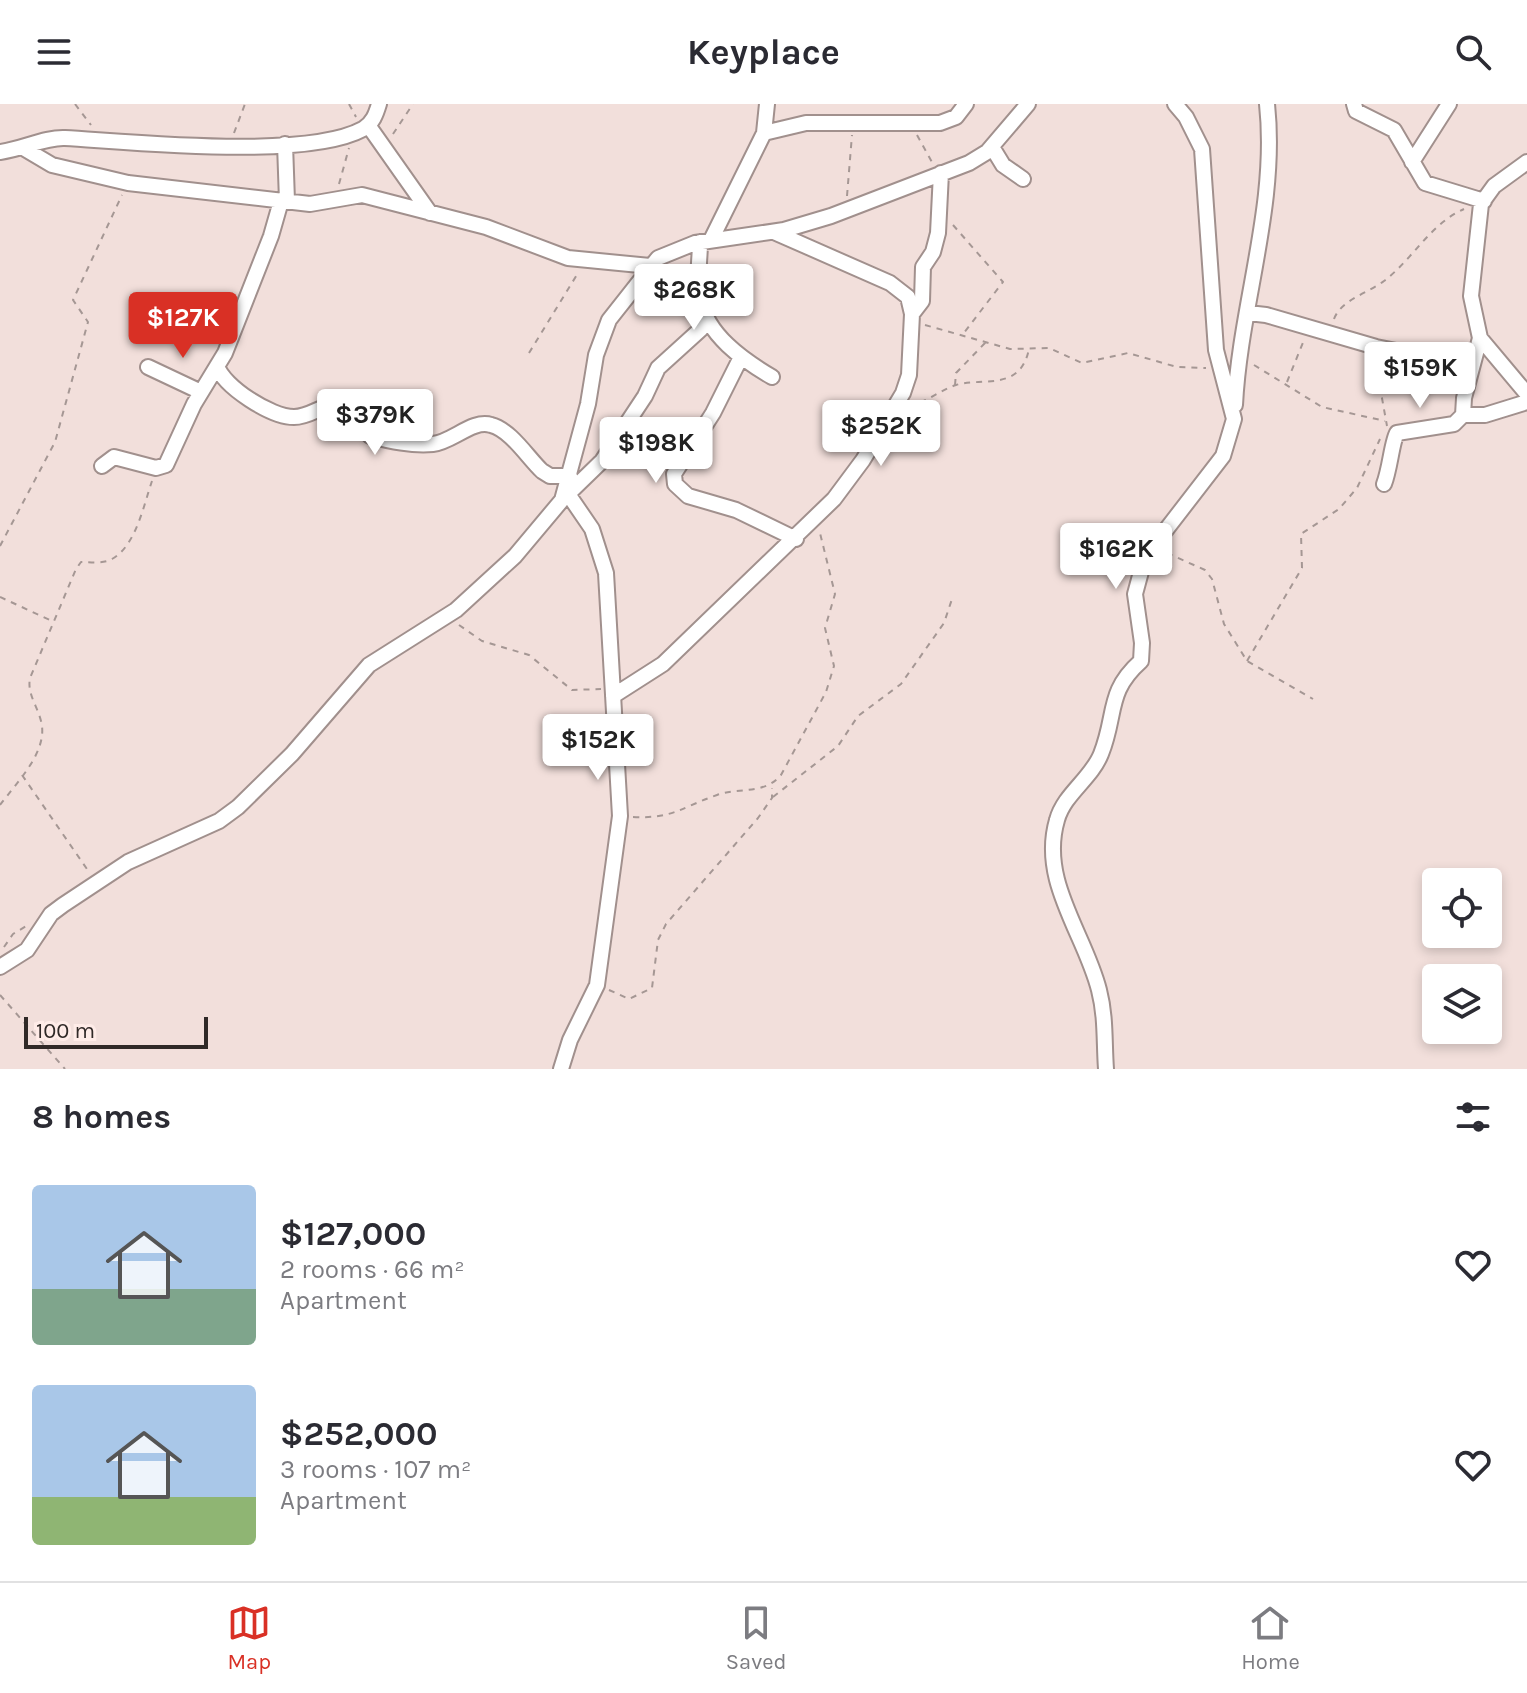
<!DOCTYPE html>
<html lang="en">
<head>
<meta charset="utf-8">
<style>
  body { margin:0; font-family:Karla,sans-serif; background:#f2f2f3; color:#2b2b33; height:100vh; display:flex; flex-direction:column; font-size:30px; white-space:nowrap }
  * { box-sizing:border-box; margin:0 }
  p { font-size:26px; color:#7c7c81 }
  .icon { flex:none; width:44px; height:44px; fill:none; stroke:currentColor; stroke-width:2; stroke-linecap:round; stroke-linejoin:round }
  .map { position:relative; height:965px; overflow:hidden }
  .side { display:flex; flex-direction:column; background:#fff; flex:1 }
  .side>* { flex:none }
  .buttons { position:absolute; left:1422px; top:764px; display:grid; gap:16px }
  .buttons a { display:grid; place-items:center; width:80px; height:80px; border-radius:8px; background:#fff; box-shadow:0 4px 12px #0003; font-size:40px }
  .scale { position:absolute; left:24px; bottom:20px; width:184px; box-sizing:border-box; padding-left:8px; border:4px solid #302927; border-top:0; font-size:22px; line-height:28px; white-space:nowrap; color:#302927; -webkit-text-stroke:6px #ffece8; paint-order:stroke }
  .price { position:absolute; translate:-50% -68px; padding:0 18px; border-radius:8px; background:#fff; color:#222; font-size:26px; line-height:52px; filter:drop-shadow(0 2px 4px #0008) }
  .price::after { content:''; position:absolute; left:50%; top:48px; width:24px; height:18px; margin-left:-12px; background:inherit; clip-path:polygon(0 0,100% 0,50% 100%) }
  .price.current { background:#d93025; color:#fff }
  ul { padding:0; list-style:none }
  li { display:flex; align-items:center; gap:24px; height:200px; padding:0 32px }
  li span { display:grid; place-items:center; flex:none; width:224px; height:160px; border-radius:8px; color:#555 }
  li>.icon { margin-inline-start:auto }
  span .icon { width:96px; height:96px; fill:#fffc; stroke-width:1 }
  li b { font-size:34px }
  h2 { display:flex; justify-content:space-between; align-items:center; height:96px; padding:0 32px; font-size:34px }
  header { display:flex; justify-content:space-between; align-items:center; height:104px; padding:0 32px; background:#fff; font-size:36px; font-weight:700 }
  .menu { display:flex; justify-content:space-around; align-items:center; height:112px; border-top:2px solid #e1e1e2; background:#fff; font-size:22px; color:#7c7c81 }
  .menu a { display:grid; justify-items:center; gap:4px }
  .menu .current { color:#d93025 }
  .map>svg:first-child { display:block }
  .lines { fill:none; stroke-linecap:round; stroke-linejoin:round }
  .minor-casing { stroke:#a1908d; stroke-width:18 }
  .path { stroke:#a59794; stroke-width:2; stroke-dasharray:6 6; stroke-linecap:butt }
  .minor { stroke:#fff; stroke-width:14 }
</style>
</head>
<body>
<header><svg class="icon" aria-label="menu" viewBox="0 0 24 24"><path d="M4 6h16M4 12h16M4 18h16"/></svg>Keyplace<svg class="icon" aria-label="search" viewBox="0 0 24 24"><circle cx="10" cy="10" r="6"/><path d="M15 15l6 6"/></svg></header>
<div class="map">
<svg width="1527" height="965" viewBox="0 0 1527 965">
  <rect width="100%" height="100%" fill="#f2dfdb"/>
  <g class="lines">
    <defs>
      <path id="minor" d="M1354,0L1356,7L1394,26L1425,79L1484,97
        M368,21L430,109
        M764,29L767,0
        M285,40L287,97
        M992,43L1003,61L1023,75
        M25,45L52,61L128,79L310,100L362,91L486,123L568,154L650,162
        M0,48C23,45 45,33 65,34C133,38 306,56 363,25C373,19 376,10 379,0
        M1412,58L1449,0
        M1527,58L1494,82L1481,100L1471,192L1480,234L1527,290
        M711,136L764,29L806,19H940L956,13L966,0
        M700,138C700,156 696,177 700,195C707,231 743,256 772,273
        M1248,209L1266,211L1376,243L1472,262
        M912,210L922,197L923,163L933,148L938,129L941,69
        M741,253L713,309L674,370L675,380L688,392L736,406L796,435
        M217,262C224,283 271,313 294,313C310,313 321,301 337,300L353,308L370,332C390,337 412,342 433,340C452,338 473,315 491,321C511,326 528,354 542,367L550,372H570
        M148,263L201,288
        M1235,301C1240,201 1278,102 1267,0
        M1463,311H1485L1527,298
        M102,362L114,353L156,364L166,361L194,300L225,249L271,132L281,97
        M1384,380C1390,365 1392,337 1397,329L1454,320L1463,311L1464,294L1480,234
        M568,390L602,357L645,292L658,264L701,225L707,211
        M613,592L663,560L834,395L863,356L903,289L909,271L912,210L908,193L890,179L774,128
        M0,863L27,846L51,810L63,801L128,758L219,717L238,703L292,650L369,561L456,506L515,452L562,396L588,300L596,251L609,216L658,154L695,139L784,126L831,112L969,59L987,48L1028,0
        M561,965L570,936L597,881L620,712L606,469L592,425L566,387
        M1106,965C1104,938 1106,913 1099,886C1085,830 1039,777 1057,716C1064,690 1091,675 1101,650C1117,610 1106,588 1141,557L1142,539L1135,490L1145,453L1223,352L1234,315L1216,246L1202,45L1186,13L1175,0"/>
    </defs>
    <use href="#minor" class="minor-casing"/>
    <path class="path" d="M75,0L91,21
      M349,0L356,13
      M234,29L245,0
      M393,30L413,0
      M917,31L933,60
      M339,80L349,44
      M847,92L852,31
      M953,121L1003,178L963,230
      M1334,215C1341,196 1368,189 1384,177C1413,155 1430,120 1464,105
      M925,221L1010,245L1049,244L1082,259L1128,249L1177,263L1206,264
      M529,249L578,169
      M1384,258L1380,283L1387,322
      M1254,261L1322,303L1385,317
      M1287,278L1304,236
      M955,281L956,269L985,239
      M909,302C926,299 940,286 956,281C983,273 1020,288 1029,245
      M0,442L55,338L88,218L73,196L122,91
      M1167,449L1205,466L1212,475L1224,520L1247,557L1313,595
      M0,493L50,516
      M459,521L482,537L529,551L572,586L601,585
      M1247,557L1302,464L1301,430L1339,405L1357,384L1380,335
      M22,671L89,768
      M773,693L838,642L858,612L901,580L944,519L953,492
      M0,701C17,678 49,647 41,617C37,601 27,590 30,574L76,465L81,458C91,458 103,460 112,455C136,442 144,400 152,377
      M633,713C673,715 682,703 717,691C740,683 764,691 781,671L826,588L834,562L825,524L835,490L820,429
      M4,843L13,830L28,821
      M609,886L629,895L652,884L658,836L666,820L758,714L772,694V684
      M0,891L65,965"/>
    <use href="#minor" class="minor"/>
  </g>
</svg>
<div class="buttons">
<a><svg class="icon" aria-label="locate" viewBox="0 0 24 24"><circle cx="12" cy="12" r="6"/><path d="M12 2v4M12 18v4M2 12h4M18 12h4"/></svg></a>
<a><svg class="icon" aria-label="layers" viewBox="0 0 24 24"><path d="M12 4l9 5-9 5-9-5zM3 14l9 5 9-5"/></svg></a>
</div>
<div class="scale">100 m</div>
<b class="price" style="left:694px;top:228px">$268K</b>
<b class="price current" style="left:183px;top:256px">$127K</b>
<b class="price" style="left:1420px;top:306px">$159K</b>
<b class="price" style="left:375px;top:353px">$379K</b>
<b class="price" style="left:881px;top:364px">$252K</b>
<b class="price" style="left:656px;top:381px">$198K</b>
<b class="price" style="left:1116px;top:487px">$162K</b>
<b class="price" style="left:598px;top:678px">$152K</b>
</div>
<section class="side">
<h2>8 homes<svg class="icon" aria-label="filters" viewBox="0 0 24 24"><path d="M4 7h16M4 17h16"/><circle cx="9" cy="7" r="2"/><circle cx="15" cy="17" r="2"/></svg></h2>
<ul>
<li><span style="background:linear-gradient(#a9c7e8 65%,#7fa58c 0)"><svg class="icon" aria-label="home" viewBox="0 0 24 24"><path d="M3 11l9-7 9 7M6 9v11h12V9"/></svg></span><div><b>$127,000</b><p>2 rooms · 66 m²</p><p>Apartment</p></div><svg class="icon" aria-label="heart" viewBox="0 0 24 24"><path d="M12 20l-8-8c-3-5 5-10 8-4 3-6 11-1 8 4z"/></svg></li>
<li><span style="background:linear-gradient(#a9c7e8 70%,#8fb573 0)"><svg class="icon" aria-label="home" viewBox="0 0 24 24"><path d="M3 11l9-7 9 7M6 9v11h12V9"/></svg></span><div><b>$252,000</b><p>3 rooms · 107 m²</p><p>Apartment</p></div><svg class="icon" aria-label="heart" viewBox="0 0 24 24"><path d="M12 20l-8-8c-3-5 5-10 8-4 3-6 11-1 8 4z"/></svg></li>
</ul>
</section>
<nav class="menu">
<a class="current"><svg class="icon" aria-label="map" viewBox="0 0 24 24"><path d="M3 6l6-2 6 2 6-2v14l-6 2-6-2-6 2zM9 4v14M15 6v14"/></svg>Map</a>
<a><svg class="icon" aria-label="saved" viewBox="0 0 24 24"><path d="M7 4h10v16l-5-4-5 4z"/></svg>Saved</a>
<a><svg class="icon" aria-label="home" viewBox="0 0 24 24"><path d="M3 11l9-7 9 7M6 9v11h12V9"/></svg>Home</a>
</nav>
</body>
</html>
